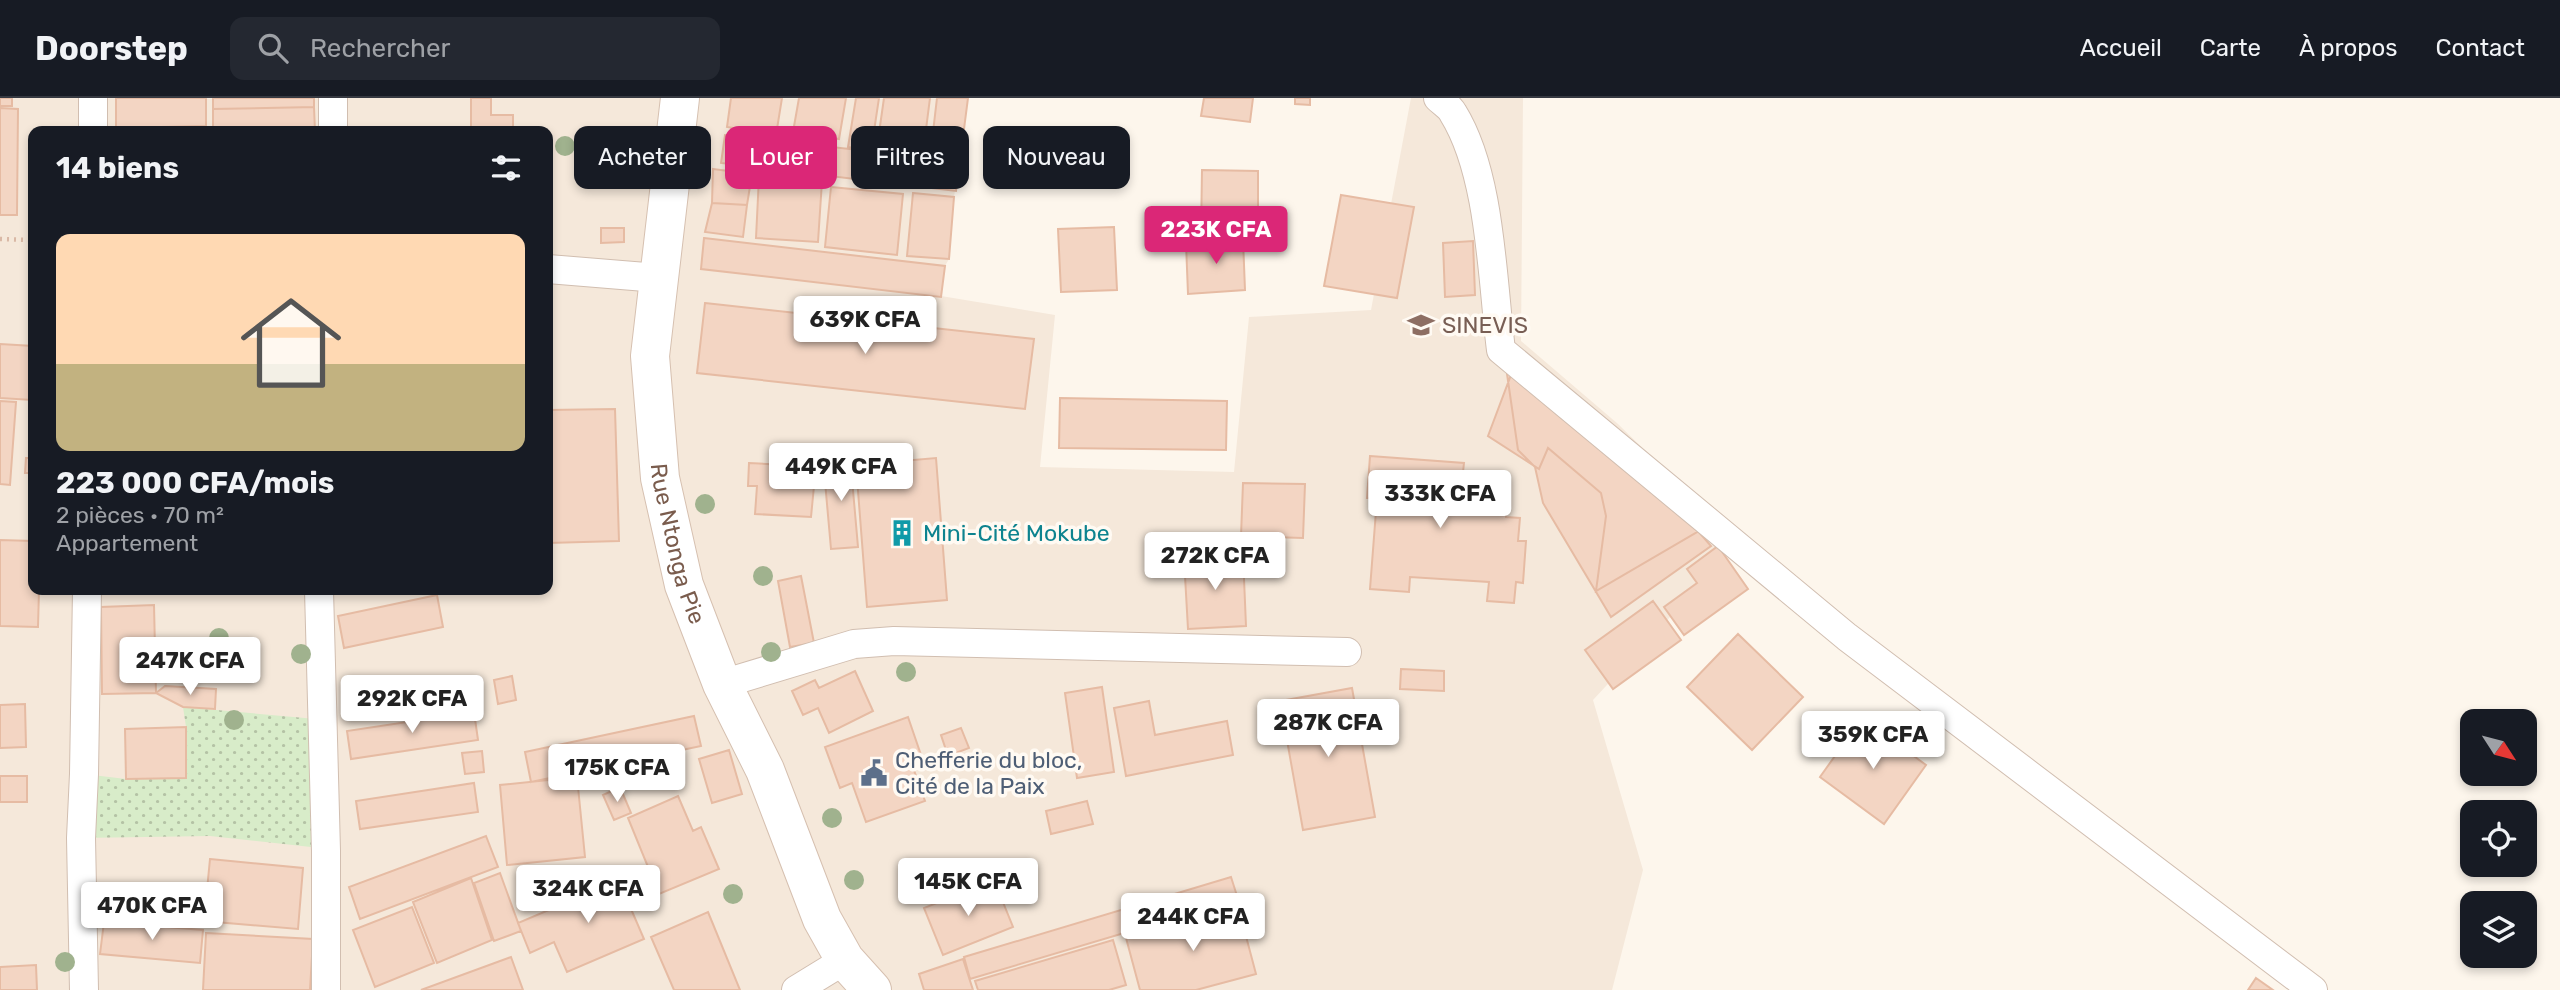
<!DOCTYPE html>
<html lang="fr">
<head>
<meta charset="utf-8">
<style>
  body { margin:0; font-family:Rubik,sans-serif; background:#242831; color:#f1f3f6; height:100vh; display:flex; flex-direction:column; font-size:26px; white-space:nowrap }
  * { box-sizing:border-box; margin:0 }
  p { font-size:23px; color:#9ea1a6 }
  .icon { flex:none; width:38px; height:38px; fill:none; stroke:currentColor; stroke-width:2; stroke-linecap:round; stroke-linejoin:round }
  .map { position:relative; flex:1; overflow:hidden }
  .details { position:absolute; left:28px; top:28px; width:525px; height:469px; display:flex; flex-direction:column; background:#171b24; border-radius:14px; box-shadow:0 4px 10px #0003 }
  .details>* { flex:none }
  .banner { position:absolute; left:574px; top:28px; width:665px; height:63px; display:flex; gap:14px }
  .needle { width:46px; rotate:126deg }
  .buttons { position:absolute; left:2460px; top:611px; display:grid; gap:14px }
  .buttons a { display:grid; place-items:center; width:77px; height:77px; border-radius:14px; background:#171b24; box-shadow:0 4px 10px #0003; font-size:35px }
  .price { position:absolute; translate:-50% -60px; padding:0 16px; border-radius:7px; background:#fff; color:#222; font-size:23px; line-height:46px; filter:drop-shadow(0 2px 4px #0008) }
  .price::after { content:''; position:absolute; left:50%; top:42px; width:21px; height:16px; margin-left:-10px; background:inherit; clip-path:polygon(0 0,100% 0,50% 100%) }
  .price.selected { background:#db2777; color:#fff }
  ul { padding:0; list-style:none }
  li { display:grid; align-content:center; gap:14px; height:371px; padding:0 28px }
  li span { display:grid; place-items:center; height:217px; border-radius:14px; color:#555 }
  li>.icon { margin-inline-start:auto }
  span .icon { width:126px; height:126px; fill:#fffc; stroke-width:1 }
  li b { font-size:30px }
  h2 { display:flex; justify-content:space-between; align-items:center; height:84px; padding:0 28px; font-size:30px }
  .chip { padding:0 24px; border-radius:14px; background:#171b24; box-shadow:0 4px 10px #0003; font-size:24px; line-height:63px }
  .chip.selected { background:#db2777; color:#fff }
  header { display:flex; align-items:center; gap:42px; box-sizing:border-box; height:98px; padding:0 35px; background:#171b24; border-bottom:2px solid #363941 }
  header strong { font-size:33px }
  nav { display:flex; gap:38px; margin-inline-start:auto; font-size:24px }
  .search { width:490px; height:63px; background:#242831; display:flex; align-items:center; gap:18px; box-sizing:border-box; padding:0 24px; border-radius:14px; color:#9ea1a6; font-size:26px }
  .map>svg:first-child { display:block }
  .residential { fill:#f5e8da; fill-rule:evenodd }
  .grass { fill:url(#grass-dots) }
  .building { fill:#f3d5c3; stroke:#e6bba3; stroke-width:2 }
  .lines { fill:none; stroke-linecap:round; stroke-linejoin:round }
  .street-casing { stroke:#d1beb0; stroke-width:30 }
  .secondary-casing { stroke:#d6c0b0; stroke-width:40 }
  .path { stroke:#d9b8a5; stroke-width:4.5; stroke-dasharray:2 5; stroke-linecap:butt }
  .street { stroke:#fff; stroke-width:28 }
  .secondary { stroke:#fff; stroke-width:38 }
  .tree { fill:#a0b28e }
  .labels { text-anchor:middle; dominant-baseline:central; stroke-width:7; stroke-linejoin:round; paint-order:stroke }
  .education-label { font-size:23px; fill:#785e54; stroke:#fffaf3; text-anchor:start }
  .culture-label { font-size:23px; fill:#0d838f; stroke:#fffaf3; text-anchor:start }
  .street-label { font-size:23px; fill:#7a5c4d; stroke:#fffaf3 }
  .service-label { font-size:23px; fill:#4e5e75; stroke:#fffaf3; text-anchor:start }
</style>
</head>
<body>
<header>
<strong>Doorstep</strong>
<div class="search"><svg class="icon" aria-label="search" viewBox="0 0 24 24"><circle cx="10" cy="10" r="6"/><path d="M15 15l6 6"/></svg>Rechercher</div>
<nav><a>Accueil</a><a>Carte</a><a>À propos</a><a>Contact</a></nav>
</header>
<div class="map">
<svg width="2560" height="892" viewBox="0 0 2560 892">
  <defs>
    <pattern id="grass-dots" width="8" height="8" patternUnits="userSpaceOnUse" patternTransform="scale(1.75)"><rect width="8" height="8" fill="#d8ecc9"/><path d="M2 2h.1M6 6h.1" fill="none" stroke="#b4c2a5" stroke-width="1.8" stroke-linecap="round"/></pattern>
  </defs>
  <rect width="100%" height="100%" fill="#fdf6ec"/>
  <path class="residential" d="M0,0H968L954,99L949,161L945,168L941,198L1055,217L1040,369L1234,374L1249,219L1371,212L1411,0H1523L1521,243L1618,326L1665,372L1717,412L1724,461L1593,602L1643,772L1612,892H0ZM33,33H548V492H33Z"/>
  <path class="grass" d="M183,609L316,621L311,749L210,738L81,740L84,676L126,681L186,680V629Z"/>
  <path class="building" d="M0,0H12V8H0Z
    M116,0H206V28L116,30Z
    M213,0H314V9L213,11Z
    M471,0H491V17H513V33H471Z
    M731,0H782L776,37L727,29Z
    M799,0H846L839,41L793,34Z
    M856,0H879L871,53L848,49Z
    M884,0H930L923,55L877,49Z
    M937,0H968L956,93L721,65L725,37L930,60Z
    M1204,0H1253L1250,24L1201,18Z
    M1295,0H1310V7L1295,6Z
    M314,9L315,33H213V11Z
    M0,10L18,11L17,117H0Z
    M713,71L752,76L747,107L712,105Z
    M1202,72L1258,73V137H1201Z
    M759,79L822,83L818,144L756,140Z
    M831,89L903,96L897,157L825,149Z
    M913,95L954,99L949,161L907,158Z
    M1341,97L1414,109L1397,200L1324,188Z
    M712,105L747,107L743,139L705,134Z
    M1114,129L1117,192L1061,194L1058,131Z
    M601,130H624V144L601,145Z
    M704,140L945,168L941,199L701,171Z
    M1243,141L1245,192L1188,196L1186,145Z
    M1473,143L1475,197L1445,199L1443,145Z
    M705,205L1034,241L1025,311L697,275Z
    M0,246L33,248L32,302L0,300Z
    M1505,262L1691,425L1711,448L1611,519L1543,405L1535,369L1518,352Z
    M1514,269L1709,427L1596,493L1606,418L1601,395L1548,350L1539,371L1488,338Z
    M1060,300L1227,303L1226,352L1059,350Z
    M0,303L16,304L10,387L0,386Z
    M615,311L619,443L548,445V312Z
    M850,358L858,449L831,451L823,361Z
    M1370,358L1464,365L1461,392H1446L1444,415L1468,416L1470,397L1507,400L1506,419L1520,420L1518,443H1526L1523,485L1516,484L1514,505L1487,503L1489,484L1410,479L1409,494L1370,491L1377,400H1367Z
    M26,360H33V375H25Z
    M936,360L947,502L867,509L856,367Z
    M749,365L803,368V387L814,388L811,419L755,416L757,388H748Z
    M1243,385L1305,386L1303,440L1241,438Z
    M0,442L33,443V492H39L38,529L0,528Z
    M1718,448L1748,491L1684,537L1664,509L1697,485L1687,471Z
    M1243,457L1246,528L1188,531L1184,460Z
    M801,478L814,545L790,549L778,483Z
    M437,497L443,529L344,550L338,518Z
    M1653,503L1681,542L1613,591L1585,552Z
    M154,507L156,595L102,596L101,509Z
    M1738,536L1803,599L1752,652L1687,589Z
    M1401,571L1444,573V593L1400,591Z
    M855,573L873,613L829,635L818,610L803,617L792,593L815,582L819,590Z
    M512,578L516,602L498,606L494,582Z
    M165,588L216,591L215,611L183,609L156,595Z
    M1102,589L1114,674L1077,680L1065,595Z
    M1352,590L1375,719L1303,732L1280,603Z
    M1149,603L1155,637L1227,623L1233,657L1126,678L1114,610Z
    M25,606L26,649L0,650V607Z
    M474,614L478,642L351,661L347,633Z
    M694,618L701,648L531,684L525,654Z
    M908,619L922,660L911,664L925,703L866,724L852,685L840,690L825,649Z
    M1862,620L1926,667L1884,726L1820,679Z
    M186,629V680L126,681L125,631Z
    M961,630L969,650L948,658L941,637Z
    M729,652L742,696L712,705L699,661Z
    M482,653L484,674L465,676L462,655Z
    M0,678H27V704H0Z
    M577,679L585,759L507,767L500,687Z
    M474,685L478,714L360,731L356,703Z
    M620,689L631,715L614,722L603,697Z
    M678,698L693,733L701,729L719,771L659,796L628,720Z
    M1087,703L1093,726L1051,736L1046,713Z
    M486,738L498,769L360,821L349,789Z
    M210,761L303,770L298,831L204,823Z
    M500,775L521,833L494,843L474,785Z
    M629,778L642,807L631,811L644,841L567,874L554,844L530,855L518,825Z
    M1231,779L1238,801L970,881L964,859Z
    M471,780L492,842L437,865L413,804Z
    M994,782L1013,829L943,857L924,810Z
    M1238,808L1256,876L1196,892H1140L1126,840Z
    M412,809L434,865L375,889L353,832Z
    M708,814L740,892H674L651,839Z
    M104,824L203,832L200,865L100,856Z
    M206,835L313,841L310,892H203Z
    M1113,842L1126,887L1109,892H978L975,883Z
    M511,859L523,892H421Z
    M963,861L973,892H924L919,876Z
    M36,867L37,892H0V869Z
    M2256,880L2273,892H2248Z"/>
  <g class="lines">
    <defs>
      <path id="street" d="M333,0V33
        M1438,0C1443,5 1450,9 1453,15C1491,76 1492,181 1501,252L1847,539L2313,892
        M93,33V0
        M548,171L658,180
        M319,492L326,753V892
        M722,586L854,546L894,543L1347,554
        M84,892L81,740L84,676L87,492
        M796,892L845,862"/>
      <g id="secondary">
        <path id="s1" d="M680,0L650,258L660,380L684,487L722,586L765,672L822,821L845,862L872,892"/>
      </g>
    </defs>
    <use href="#street" class="street-casing"/>
    <use href="#secondary" class="secondary-casing"/>
    <path class="path" d="M0,141L33,142"/>
    <use href="#street" class="street"/>
    <use href="#secondary" class="secondary"/>
  </g>
  <g class="tree">
    <circle cx="565" cy="48" r="10"/>
    <circle cx="705" cy="406" r="10"/>
    <circle cx="763" cy="478" r="10"/>
    <circle cx="219" cy="540" r="10"/>
    <circle cx="771" cy="554" r="10"/>
    <circle cx="301" cy="556" r="10"/>
    <circle cx="906" cy="574" r="10"/>
    <circle cx="234" cy="622" r="10"/>
    <circle cx="832" cy="720" r="10"/>
    <circle cx="854" cy="782" r="10"/>
    <circle cx="733" cy="796" r="10"/>
    <circle cx="65" cy="864" r="10"/>
  </g>
  <defs>
    <symbol id="school-bare" viewBox="-9 -9 18 18"><path d="M0-5L7-2L0 1L-7-2ZM-4 1L0 2.5L4 1V4Q0 6-4 4Z" fill="#8d6e63" stroke="#fffaf3" stroke-width="2.5" paint-order="stroke"/></symbol>
    <symbol id="building-bare" viewBox="-9 -9 18 18"><path d="M-4-6H4V6H1V3H-1V6H-4ZM-2.5-4.3h1.7v1.8h-1.7ZM.8-4.3h1.7v1.8H.8ZM-2.5-1h1.7V.8h-1.7ZM.8-1h1.7V.8H.8Z" fill="#0f9aa8" stroke="#fffaf3" stroke-width="2.5" paint-order="stroke"/></symbol>
    <symbol id="civic-bare" viewBox="-9 -9 18 18"><path d="M-.6-6.5H3V-4.5H.6V-3L4-1V1h2V6H-6V1h2V-1L-.6-3ZM-1.2 2.5V6h2.4V2.5Z" fill="#5c6f8a" stroke="#fffaf3" stroke-width="2.5" paint-order="stroke"/></symbol>
  </defs>
  <g fill-rule="evenodd">
    <use href="#school-bare" x="1402" y="208" width="38" height="38"/>
    <use href="#building-bare" x="883" y="416" width="38" height="38"/>
    <use href="#civic-bare" x="855" y="656" width="38" height="38"/>
  </g>
  <g class="labels">
    <g class="education-label">
      <text x="1442" y="227">SINEVIS</text>
    </g>
    <g class="culture-label">
      <text x="923" y="435">Mini-Cité Mokube</text>
    </g>
    <g class="street-label">
      <text stroke="none"><textPath href="#s1" startOffset="450">Rue Ntonga Pie</textPath></text>
    </g>
    <g class="service-label">
      <text x="895" y="662">Chefferie du bloc,<tspan x="895" dy="26">Cité de la Paix</tspan></text>
    </g>
  </g>
</svg>
<div class="buttons">
<a><svg class="needle" viewBox="-14 -14 28 28"><path d="M0-13l5 13h-10z" fill="#e53935"/><path d="M0 13l5-13h-10z" fill="#9ea1a6"/></svg></a>
<a><svg class="icon" aria-label="locate" viewBox="0 0 24 24"><circle cx="12" cy="12" r="6"/><path d="M12 2v4M12 18v4M2 12h4M18 12h4"/></svg></a>
<a><svg class="icon" aria-label="layers" viewBox="0 0 24 24"><path d="M12 4l9 5-9 5-9-5zM3 14l9 5 9-5"/></svg></a>
</div>
<b class="price selected" style="left:1216px;top:168px">223K CFA</b>
<b class="price" style="left:865px;top:258px">639K CFA</b>
<b class="price" style="left:841px;top:405px">449K CFA</b>
<b class="price" style="left:1440px;top:432px">333K CFA</b>
<b class="price" style="left:1215px;top:494px">272K CFA</b>
<b class="price" style="left:190px;top:599px">247K CFA</b>
<b class="price" style="left:412px;top:637px">292K CFA</b>
<b class="price" style="left:1328px;top:661px">287K CFA</b>
<b class="price" style="left:1873px;top:673px">359K CFA</b>
<b class="price" style="left:617px;top:706px">175K CFA</b>
<b class="price" style="left:968px;top:820px">145K CFA</b>
<b class="price" style="left:588px;top:827px">324K CFA</b>
<b class="price" style="left:152px;top:844px">470K CFA</b>
<b class="price" style="left:1193px;top:855px">244K CFA</b>
<div class="banner">
<a class="chip">Acheter</a>
<a class="chip selected">Louer</a>
<a class="chip">Filtres</a>
<a class="chip">Nouveau</a>
</div>
<section class="details">
<h2>14 biens<svg class="icon" aria-label="filters" viewBox="0 0 24 24"><path d="M4 7h16M4 17h16"/><circle cx="9" cy="7" r="2"/><circle cx="15" cy="17" r="2"/></svg></h2>
<ul>
<li><span style="background:linear-gradient(#ffd9b3 60%,#c2b280 0)"><svg class="icon" aria-label="home" viewBox="0 0 24 24"><path d="M3 11l9-7 9 7M6 9v11h12V9"/></svg></span><div><b>223 000 CFA/mois</b><p>2 pièces · 70 m²</p><p>Appartement</p></div></li>
</ul>
</section>
</div>
</body>
</html>
